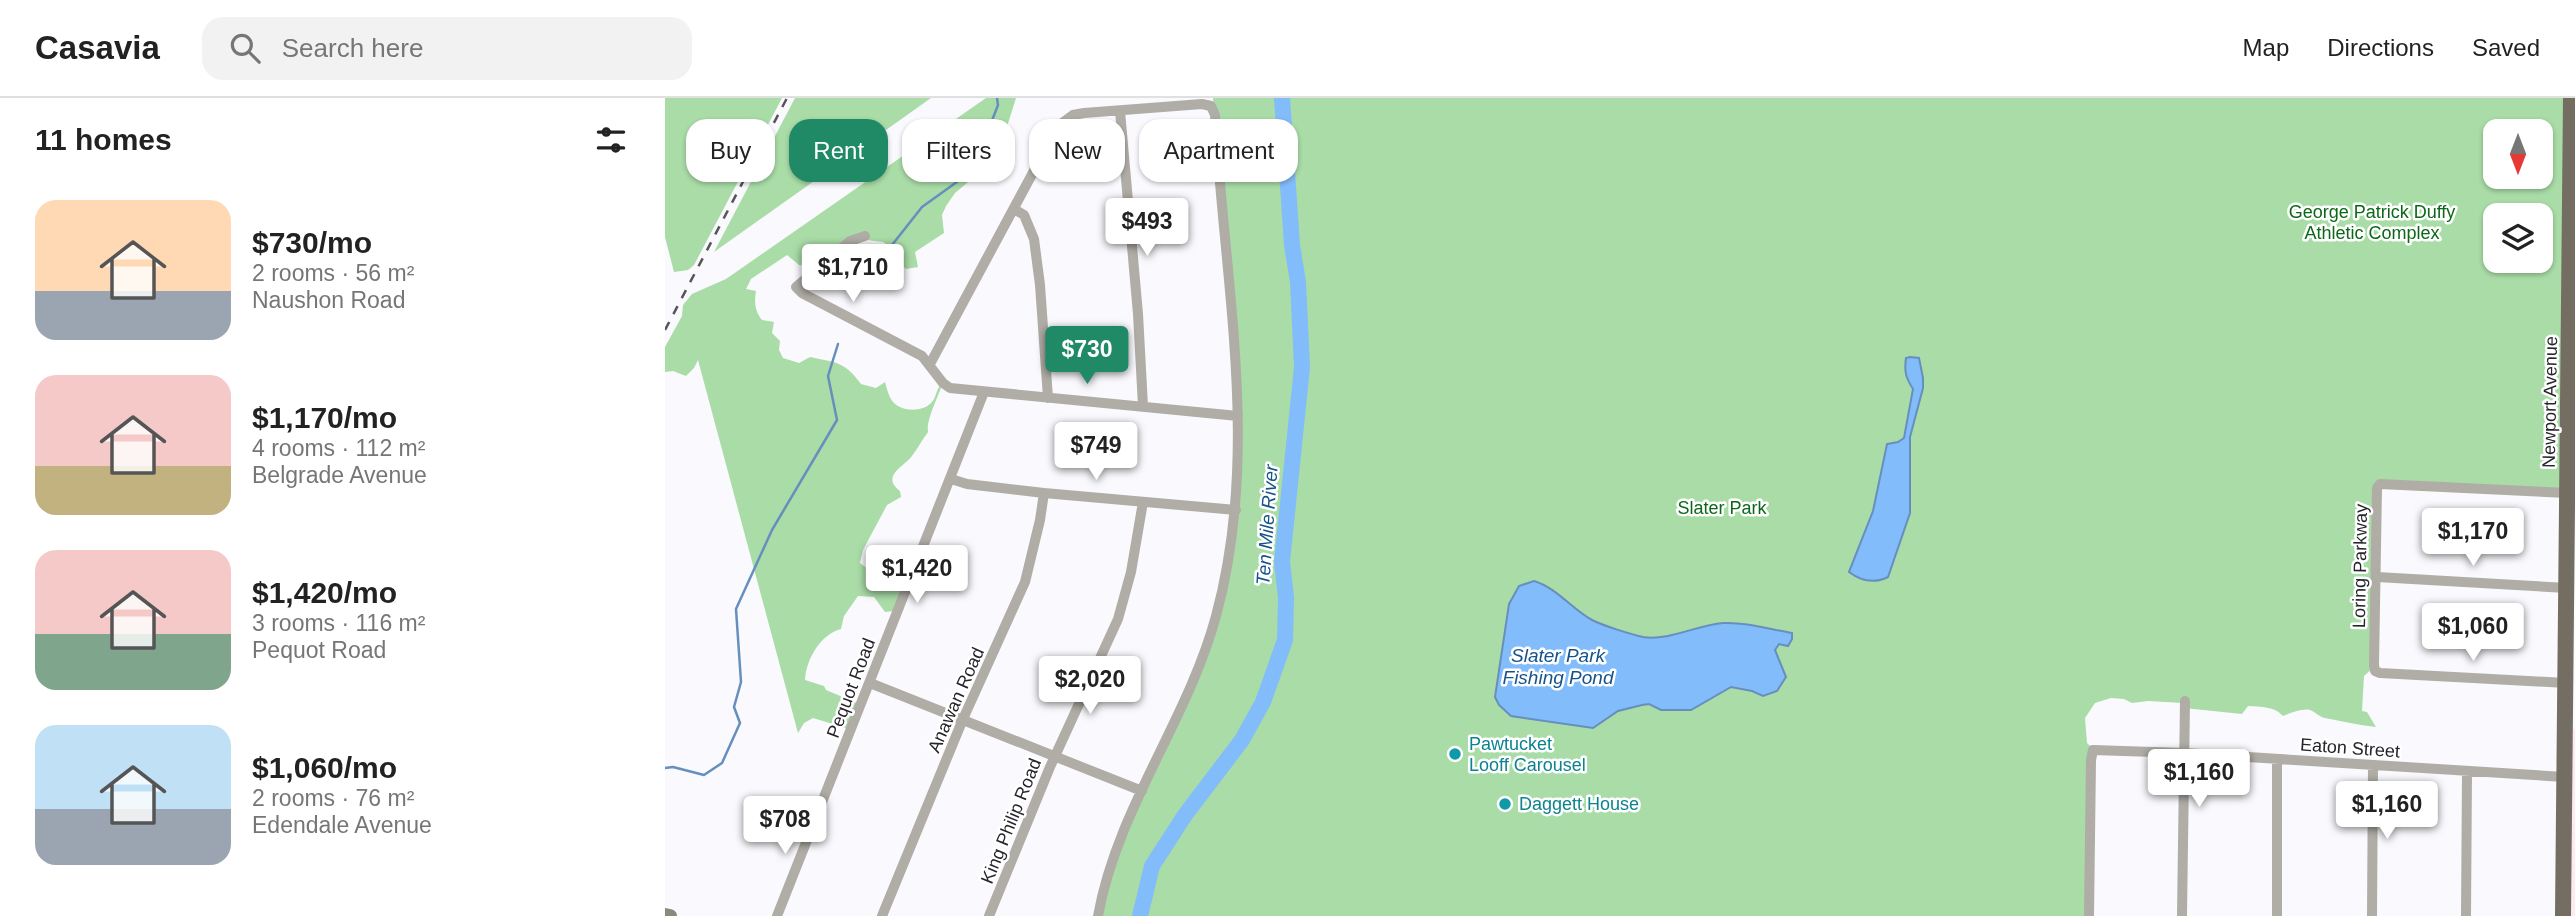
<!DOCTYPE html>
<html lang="en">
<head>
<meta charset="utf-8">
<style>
  body { margin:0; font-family:Arial,sans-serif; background:#f2f2f2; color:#222; height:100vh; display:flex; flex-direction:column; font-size:26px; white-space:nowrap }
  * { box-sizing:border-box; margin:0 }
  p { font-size:23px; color:#767676 }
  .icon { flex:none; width:38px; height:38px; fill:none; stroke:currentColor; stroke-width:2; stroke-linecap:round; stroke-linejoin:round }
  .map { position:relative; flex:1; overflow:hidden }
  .details { display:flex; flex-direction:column; background:#fff; width:665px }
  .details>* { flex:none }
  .hud { position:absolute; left:21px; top:21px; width:665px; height:63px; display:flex; gap:14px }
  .needle { width:46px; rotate:180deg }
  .tools { position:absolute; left:1818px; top:21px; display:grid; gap:14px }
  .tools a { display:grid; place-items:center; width:70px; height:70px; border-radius:14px; background:#fff; box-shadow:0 2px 5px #0004; font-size:35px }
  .price { position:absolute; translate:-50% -60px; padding:0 16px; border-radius:7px; background:#fff; color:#222; font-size:23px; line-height:46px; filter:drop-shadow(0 2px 4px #0008) }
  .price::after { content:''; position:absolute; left:50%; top:42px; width:21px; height:16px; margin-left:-10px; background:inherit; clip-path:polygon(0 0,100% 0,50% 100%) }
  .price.on { background:#208a67; color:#fff }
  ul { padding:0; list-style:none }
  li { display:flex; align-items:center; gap:21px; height:175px; padding:0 35px }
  li span { display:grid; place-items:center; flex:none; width:196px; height:140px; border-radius:21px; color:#555 }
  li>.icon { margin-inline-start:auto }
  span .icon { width:84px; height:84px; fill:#fffc; stroke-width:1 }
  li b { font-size:30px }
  h2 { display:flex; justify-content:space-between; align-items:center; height:84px; padding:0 35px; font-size:30px }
  .tag { padding:0 24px; border-radius:21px; background:#fff; box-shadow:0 2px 5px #0004; font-size:24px; line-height:63px }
  .tag.on { background:#208a67; color:#fff }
  header { display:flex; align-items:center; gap:42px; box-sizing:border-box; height:98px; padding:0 35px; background:#fff; border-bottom:2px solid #e0e0e0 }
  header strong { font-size:33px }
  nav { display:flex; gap:38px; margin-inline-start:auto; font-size:24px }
  .search { width:490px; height:63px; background:#f2f2f2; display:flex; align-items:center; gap:18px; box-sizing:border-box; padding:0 24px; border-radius:21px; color:#767676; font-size:26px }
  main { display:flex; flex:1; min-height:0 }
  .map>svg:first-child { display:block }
  .commercial { fill:#ffeaf0 }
  .green { fill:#a9dca7; fill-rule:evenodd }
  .water { fill:#82bcfb; stroke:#678fbd; stroke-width:2 }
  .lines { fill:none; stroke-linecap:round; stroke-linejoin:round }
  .stream { stroke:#678fbd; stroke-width:2.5 }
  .river { stroke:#82bcfb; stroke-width:16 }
  .minor { stroke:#b0ada6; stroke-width:10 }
  .secondary { stroke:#8d887d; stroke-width:14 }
  .primary { stroke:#736e61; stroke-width:16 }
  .rail { stroke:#56555a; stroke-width:2.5; stroke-dasharray:9 9; stroke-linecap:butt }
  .culture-dot { fill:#0f9aa8; stroke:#fff; stroke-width:2.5 }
  .labels { text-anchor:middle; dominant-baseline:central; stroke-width:5; stroke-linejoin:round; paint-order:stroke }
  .park-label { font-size:18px; fill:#0c6818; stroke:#fff }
  .street-label { font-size:18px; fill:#27252b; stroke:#fff }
  .culture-label { font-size:18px; fill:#0d838f; stroke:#fff; text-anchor:start }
  .water-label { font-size:19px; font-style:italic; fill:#16538b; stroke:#fff }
</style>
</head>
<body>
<header>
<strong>Casavia</strong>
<div class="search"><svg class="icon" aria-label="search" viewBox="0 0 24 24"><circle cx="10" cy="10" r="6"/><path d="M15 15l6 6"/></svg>Search here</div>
<nav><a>Map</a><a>Directions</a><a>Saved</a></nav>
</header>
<main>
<section class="details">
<h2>11 homes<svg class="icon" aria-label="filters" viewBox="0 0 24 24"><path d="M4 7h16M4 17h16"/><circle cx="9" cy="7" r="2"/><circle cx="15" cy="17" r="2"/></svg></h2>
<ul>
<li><span style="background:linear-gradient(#ffd9b3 65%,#9aa5b1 0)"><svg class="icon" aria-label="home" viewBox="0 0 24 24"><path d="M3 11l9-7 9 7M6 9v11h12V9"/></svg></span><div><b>$730/mo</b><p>2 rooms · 56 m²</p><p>Naushon Road</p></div></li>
<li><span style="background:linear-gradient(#f6c9c9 65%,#c2b280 0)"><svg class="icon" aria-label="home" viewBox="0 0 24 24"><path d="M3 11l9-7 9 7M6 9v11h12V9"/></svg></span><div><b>$1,170/mo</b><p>4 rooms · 112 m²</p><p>Belgrade Avenue</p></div></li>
<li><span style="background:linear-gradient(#f6c9c9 60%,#7fa58c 0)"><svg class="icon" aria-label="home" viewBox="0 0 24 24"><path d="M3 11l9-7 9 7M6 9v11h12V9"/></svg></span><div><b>$1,420/mo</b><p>3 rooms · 116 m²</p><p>Pequot Road</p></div></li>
<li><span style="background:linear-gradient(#bfe0f5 60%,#9aa5b1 0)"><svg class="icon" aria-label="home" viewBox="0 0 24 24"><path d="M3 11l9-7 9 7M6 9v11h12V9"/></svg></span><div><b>$1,060/mo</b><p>2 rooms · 76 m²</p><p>Edendale Avenue</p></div></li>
</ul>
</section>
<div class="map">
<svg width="1910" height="818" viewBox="0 0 1910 818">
  <rect width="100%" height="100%" fill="#faf9fd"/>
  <path class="commercial" d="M1901,631H1910V818H1898Z"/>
  <path class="green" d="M0,0H117L29,167L23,172L9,174L0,139Z
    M130,0H266L49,154Z
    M321,0H351L340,35L326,65L290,95L281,108L277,117L279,135L250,154L253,169L241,171L235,165L232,153L218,144L202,142L193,137L148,169L134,167L122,157L86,181L81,191L91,193C89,204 90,213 97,222L109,224L107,235L115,243L114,252L118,260L134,265L145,259C172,265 179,263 196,286L211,290L220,284C222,291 224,300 229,305C238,314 259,314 267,304C272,298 271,290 278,284C274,298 261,321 263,334C257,342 253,350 247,358C240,368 215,378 235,393L236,399L222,407L198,452L195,465L209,476L238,478L244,484L229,513L220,514L209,499L193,498L179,518L176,531C156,536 141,561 140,582L159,588L161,592L192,605L184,631L148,620L139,625L133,635L33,262L29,270L21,278L8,273L0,274V249L17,218L18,207L27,196L61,181Z
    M548,0H1906L1903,394L1717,383L1708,570L1699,578L1697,613L1702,614L1711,629C1693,627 1677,623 1660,620C1654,619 1651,614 1645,612C1638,610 1625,615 1618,618C1609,608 1596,609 1583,608L1577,616L1519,610L1518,605L1483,603L1467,605L1459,601L1446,600L1430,605L1420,620L1422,645L1426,649L1423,818H433L449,754L523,597L557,494L574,343ZM1830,33H1876V79H1830ZM1830,117H1876V163H1830Z"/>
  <path class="water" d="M1245,259L1254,260L1258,280V290L1245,339V415L1223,479C1209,486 1196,483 1184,474L1208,413L1222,346L1233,344L1239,340L1248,291C1241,280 1239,274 1241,260Z
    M869,483C892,490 907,511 927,522C939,528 965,536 978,539C1004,543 1032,527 1058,525C1082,524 1103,531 1127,535V541L1123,548L1114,546L1110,552L1121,579L1112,593L1098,598L1087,593L1066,589L1026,612H996L984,606L977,607L953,613L928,630L846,618L834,607L830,599L844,506L854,488Z"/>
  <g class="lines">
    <path class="stream" d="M227,147L257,109L296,81L323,33L333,7L332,0
      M0,670L8,669L39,677L57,665L75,625L69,609L76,584L71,511L107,432L172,322L163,278L173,246"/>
    <path class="river" d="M475,818L487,768L520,717L577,642L598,604L620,542L621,499L617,464L637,269L633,184L627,147L617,0"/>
    <path class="minor" d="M455,13L473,216L478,308
      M349,111L359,117L369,141L375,187L383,300
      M200,138L185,143L131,189L137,195L257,258L278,285L285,290L573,318
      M265,266L393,28L408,17L419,15L537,6L546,8L550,17C559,184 596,353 551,518C523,622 452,711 433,818
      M286,381L302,386L379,395L571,412
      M1712,479L1902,490
      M205,585L477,693
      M1901,585L1715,575L1710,573L1709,567L1712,390L1715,386L1903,395
      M112,818L319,294
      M217,818L298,621L360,484L375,422L379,395
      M324,818L385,669L453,521L466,474L478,404
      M1424,818L1426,662L1428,652L1519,655L1899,679
      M1517,818L1520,603
      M1612,818V661
      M1707,818L1708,667
      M1801,818L1802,673"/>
    <path class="secondary" d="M0,817L5,818"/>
    <path class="primary" d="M1898,818L1906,0"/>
    <path class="rail" d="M0,232L122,0"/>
  </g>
  <g class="culture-dot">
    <circle cx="790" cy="656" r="7"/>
    <circle cx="840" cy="706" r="7"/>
  </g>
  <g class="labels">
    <g class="park-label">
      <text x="1707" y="114">George Patrick Duffy<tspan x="1707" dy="21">Athletic Complex</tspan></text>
      <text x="1057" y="410">Slater Park</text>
    </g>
    <g class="street-label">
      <text transform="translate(1885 304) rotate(-89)">Newport Avenue</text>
      <text transform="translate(1695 468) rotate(-89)">Loring Parkway</text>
      <text transform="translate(186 590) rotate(-69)">Pequot Road</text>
      <text transform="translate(291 602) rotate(-66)">Anawan Road</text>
      <text transform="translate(1685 650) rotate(4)">Eaton Street</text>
      <text transform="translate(346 723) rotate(-68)">King Philip Road</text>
    </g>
    <g class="culture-label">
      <text x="804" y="646">Pawtucket<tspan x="804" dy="21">Looff Carousel</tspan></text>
      <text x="854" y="706">Daggett House</text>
    </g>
    <g class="water-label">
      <text transform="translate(602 427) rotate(-86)">Ten Mile River</text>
      <text x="893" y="557">Slater Park<tspan x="893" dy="22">Fishing Pond</tspan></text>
    </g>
  </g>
</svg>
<div class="tools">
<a><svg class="needle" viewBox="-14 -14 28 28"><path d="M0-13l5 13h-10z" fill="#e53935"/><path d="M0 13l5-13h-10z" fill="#767676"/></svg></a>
<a><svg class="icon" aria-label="layers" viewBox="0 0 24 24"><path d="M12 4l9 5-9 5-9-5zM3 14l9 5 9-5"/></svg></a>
</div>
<b class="price" style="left:482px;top:160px">$493</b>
<b class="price" style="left:188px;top:206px">$1,710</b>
<b class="price on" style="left:422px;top:288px">$730</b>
<b class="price" style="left:431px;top:384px">$749</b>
<b class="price" style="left:1808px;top:470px">$1,170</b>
<b class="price" style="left:252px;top:507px">$1,420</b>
<b class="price" style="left:1808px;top:565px">$1,060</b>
<b class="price" style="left:425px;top:618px">$2,020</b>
<b class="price" style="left:1534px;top:711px">$1,160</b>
<b class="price" style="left:1722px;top:743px">$1,160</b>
<b class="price" style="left:120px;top:758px">$708</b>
<div class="hud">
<a class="tag">Buy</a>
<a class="tag on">Rent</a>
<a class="tag">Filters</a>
<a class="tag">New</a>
<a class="tag">Apartment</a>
</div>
</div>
</main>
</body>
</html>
